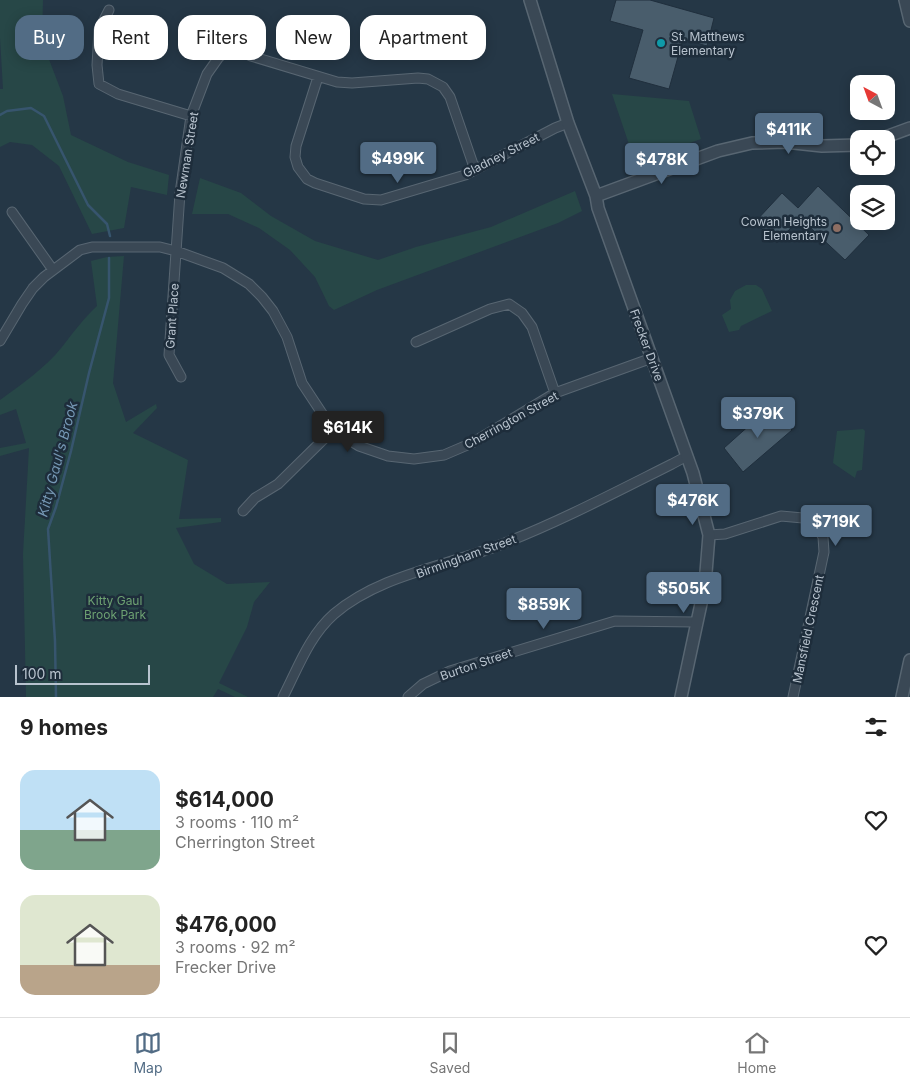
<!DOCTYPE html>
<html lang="en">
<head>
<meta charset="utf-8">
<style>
  body { margin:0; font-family:Inter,sans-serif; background:#f6f6f6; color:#222; height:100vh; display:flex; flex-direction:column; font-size:19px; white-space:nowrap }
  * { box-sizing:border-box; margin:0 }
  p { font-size:16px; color:#767676 }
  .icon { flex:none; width:28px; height:28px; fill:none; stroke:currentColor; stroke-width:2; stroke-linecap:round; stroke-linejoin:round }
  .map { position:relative; height:697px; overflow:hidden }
  .side { display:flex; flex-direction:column; background:#fff; flex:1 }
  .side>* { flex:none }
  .top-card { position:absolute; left:15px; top:15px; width:500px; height:45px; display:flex; gap:10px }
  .needle { width:32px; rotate:319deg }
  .tools { position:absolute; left:850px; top:75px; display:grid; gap:10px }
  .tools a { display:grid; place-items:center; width:45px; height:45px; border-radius:10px; background:#fff; box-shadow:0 2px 12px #0003; font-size:25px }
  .scale { position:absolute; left:15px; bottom:12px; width:135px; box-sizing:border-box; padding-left:5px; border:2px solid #b8c3ce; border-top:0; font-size:14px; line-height:18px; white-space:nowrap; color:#b8c3ce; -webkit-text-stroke:4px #1e2d3b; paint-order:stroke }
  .price { position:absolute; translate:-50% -42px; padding:0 11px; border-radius:5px; background:#526c85; color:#fff; font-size:16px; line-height:32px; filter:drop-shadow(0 1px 2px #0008) }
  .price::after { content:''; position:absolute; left:50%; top:30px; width:15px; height:11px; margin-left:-8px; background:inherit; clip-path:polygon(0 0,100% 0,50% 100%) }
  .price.active { background:#222; color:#fff }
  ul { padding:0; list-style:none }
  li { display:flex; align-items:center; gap:15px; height:125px; padding:0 20px }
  li span { display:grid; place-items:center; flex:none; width:140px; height:100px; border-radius:15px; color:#555 }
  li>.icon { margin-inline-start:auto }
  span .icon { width:60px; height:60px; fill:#fffc; stroke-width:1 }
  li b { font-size:21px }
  h2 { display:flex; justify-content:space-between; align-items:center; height:60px; padding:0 20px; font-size:21px }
  .pill { padding:0 18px; border-radius:15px; background:#fff; box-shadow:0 2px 12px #0003; font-size:18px; line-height:45px }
  .pill.active { background:#526c85; color:#fff }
  .dock { display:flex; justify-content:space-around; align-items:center; height:70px; border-top:1px solid #e0e0e0; background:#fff; font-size:14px; color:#767676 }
  .dock a { display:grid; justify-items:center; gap:2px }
  .dock .active { color:#526c85 }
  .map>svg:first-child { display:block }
  .green { fill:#274747 }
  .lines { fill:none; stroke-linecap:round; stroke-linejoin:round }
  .stream { stroke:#37556e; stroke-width:2.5 }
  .building { fill:#495d6c; stroke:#202f3d }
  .minor-casing { stroke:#586672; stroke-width:11 }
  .tertiary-casing { stroke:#586672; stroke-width:14 }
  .minor { stroke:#3a4855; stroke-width:9 }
  .tertiary { stroke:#3a4855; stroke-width:11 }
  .culture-dot { fill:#0f9aa8; stroke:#1e2d3b; stroke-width:2 }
  .education-dot { fill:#8d6e63; stroke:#1e2d3b; stroke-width:2 }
  .labels { text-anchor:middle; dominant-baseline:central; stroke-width:5; stroke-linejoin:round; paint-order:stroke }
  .poi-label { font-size:12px; fill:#b8c3ce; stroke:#1e2d3b; text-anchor:start }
  .street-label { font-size:12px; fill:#b8c3ce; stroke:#1e2d3b }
  .park-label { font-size:12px; fill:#6da172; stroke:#1e2d3b }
  .water-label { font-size:14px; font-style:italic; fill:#7597b4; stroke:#1e2d3b }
</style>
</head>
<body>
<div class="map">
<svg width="910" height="697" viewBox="0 0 910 697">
  <rect width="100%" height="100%" fill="#253746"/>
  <path class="green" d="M0,0H43L42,41L63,96L71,135L128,162L169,175L167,195L131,187L124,228L92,234L59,166L32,145L10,142L0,147V89H3L0,38Z
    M612,94L689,101L701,139L635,162Z
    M200,178L241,193L271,216L315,241L378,260L416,247L491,227L575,191L582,211L558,223L377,290L334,310L329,306L315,277L290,250L259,228L228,214H192Z
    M124,256L113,383L126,422L156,404L157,408L133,433L188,460L179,519L221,518V522L176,528L194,564L227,584L270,582L254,602L247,627L219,683L248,697H235L218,689L213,697H26L23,554L29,448L0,456V448L26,443L16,409L0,415V400C22,384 45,368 62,347C73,333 83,319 97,306L91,261L107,257Z
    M746,285H756L762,289L772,311L741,326L739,330L729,332L722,315L731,309L730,300L735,291Z
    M863,429L865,431L862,470L857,471L855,478L833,463L837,431Z"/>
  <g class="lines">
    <path class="stream" d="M0,115L7,111L31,108L44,116L88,205L107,224L110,236
      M56,697L55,641L48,529L56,507L71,451L89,373L109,298V258"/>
  </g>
  <path class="building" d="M616,0H650L714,18L707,46L683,39L669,89L629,78L643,30L610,21Z
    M818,186L869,235L845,260L800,218L777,243L755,222L782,193L798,208Z
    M771,406L792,430L743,472L724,448Z"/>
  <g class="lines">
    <defs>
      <path id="minor" d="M109,10L99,30L97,65L99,84L118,94L191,116
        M318,77L296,146L295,157L298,167L307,179L315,183L364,199L381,200L465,175L555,128L568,123
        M12,212L53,270
        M0,341L22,304L33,288L44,277L80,250L92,247H160L176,251L223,268L249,284L262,297L273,311L287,337L302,383L333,430L359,446L388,456L414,459L444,455L472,443L555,393L652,358
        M416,342L490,309L509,304L522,313L532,327L555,393
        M181,377L169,355L180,193L191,116L207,74L219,57L226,52L237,50L251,56L337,82L352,83L418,78L428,79L443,87L450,97L475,170
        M243,511L255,498L278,484L333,430
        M709,535L725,534L781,516L803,518L817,526L823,537L824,552L793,697
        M283,697C298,668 309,636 334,614C380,575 443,567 497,546C557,523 614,493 672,464L687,456
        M408,697L423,684L450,671L615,621L696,622"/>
      <path id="tertiary" d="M530,0L568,123L596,196L598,208L693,473L709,535L705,585L681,697
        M905,0L910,21
        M880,139L910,128
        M596,196L718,151L752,143L785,142L822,146L859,145
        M902,697L910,660"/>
    </defs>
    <use href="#minor" class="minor-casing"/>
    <use href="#tertiary" class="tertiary-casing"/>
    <use href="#minor" class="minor"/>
    <use href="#tertiary" class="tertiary"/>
  </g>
  <circle class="culture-dot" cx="661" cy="43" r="5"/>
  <circle class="education-dot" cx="837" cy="228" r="5"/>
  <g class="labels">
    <g class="poi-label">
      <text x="671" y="36">St. Matthews<tspan x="671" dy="14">Elementary</tspan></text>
      <text x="827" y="221" text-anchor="end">Cowan Heights<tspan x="827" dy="14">Elementary</tspan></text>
    </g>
    <g class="street-label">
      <text transform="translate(187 155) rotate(-81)">Newman Street</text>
      <text transform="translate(501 155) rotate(-27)">Gladney Street</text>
      <text transform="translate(172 316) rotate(-86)">Grant Place</text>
      <text transform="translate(647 345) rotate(70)">Frecker Drive</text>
      <text transform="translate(511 420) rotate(-29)">Cherrington Street</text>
      <text transform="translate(466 556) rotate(-20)">Birmingham Street</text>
      <text transform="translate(808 629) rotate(-78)">Mansfield Crescent</text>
      <text transform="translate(476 664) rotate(-19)">Burton Street</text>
    </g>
    <g class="park-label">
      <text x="115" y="600">Kitty Gaul<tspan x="115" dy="14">Brook Park</tspan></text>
    </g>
    <g class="water-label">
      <text transform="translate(57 459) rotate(-75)">Kitty Gaul's Brook</text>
    </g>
  </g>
</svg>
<div class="tools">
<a><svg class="needle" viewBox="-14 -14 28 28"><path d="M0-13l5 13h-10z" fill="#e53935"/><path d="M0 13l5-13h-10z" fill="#767676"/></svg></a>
<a><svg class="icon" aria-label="locate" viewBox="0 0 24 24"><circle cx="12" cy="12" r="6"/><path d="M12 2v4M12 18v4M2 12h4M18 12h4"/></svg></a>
<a><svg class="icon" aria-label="layers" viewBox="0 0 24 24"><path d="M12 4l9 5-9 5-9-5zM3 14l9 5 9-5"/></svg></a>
</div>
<div class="scale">100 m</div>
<b class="price" style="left:789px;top:155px">$411K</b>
<b class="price" style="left:398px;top:184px">$499K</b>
<b class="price" style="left:662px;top:185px">$478K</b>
<b class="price" style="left:758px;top:439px">$379K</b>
<b class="price active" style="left:348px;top:453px">$614K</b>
<b class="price" style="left:693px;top:526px">$476K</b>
<b class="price" style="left:836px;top:547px">$719K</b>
<b class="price" style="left:684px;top:614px">$505K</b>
<b class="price" style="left:544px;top:630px">$859K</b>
<div class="top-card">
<a class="pill active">Buy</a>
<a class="pill">Rent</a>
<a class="pill">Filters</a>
<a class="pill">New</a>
<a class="pill">Apartment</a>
</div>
</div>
<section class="side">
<h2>9 homes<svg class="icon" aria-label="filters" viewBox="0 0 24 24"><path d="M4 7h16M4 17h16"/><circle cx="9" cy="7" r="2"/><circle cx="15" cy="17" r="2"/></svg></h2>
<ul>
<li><span style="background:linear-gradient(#bfe0f5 60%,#7fa58c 0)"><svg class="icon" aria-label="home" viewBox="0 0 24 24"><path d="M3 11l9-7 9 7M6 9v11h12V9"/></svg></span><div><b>$614,000</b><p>3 rooms · 110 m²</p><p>Cherrington Street</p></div><svg class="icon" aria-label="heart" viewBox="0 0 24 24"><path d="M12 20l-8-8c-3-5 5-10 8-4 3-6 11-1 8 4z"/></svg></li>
<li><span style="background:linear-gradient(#dfe7d0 70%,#b9a48a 0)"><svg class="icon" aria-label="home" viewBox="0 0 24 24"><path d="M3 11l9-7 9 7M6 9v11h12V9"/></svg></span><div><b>$476,000</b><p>3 rooms · 92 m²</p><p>Frecker Drive</p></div><svg class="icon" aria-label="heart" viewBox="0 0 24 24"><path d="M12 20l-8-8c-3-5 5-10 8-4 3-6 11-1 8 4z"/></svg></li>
</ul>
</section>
<nav class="dock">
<a class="active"><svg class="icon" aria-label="map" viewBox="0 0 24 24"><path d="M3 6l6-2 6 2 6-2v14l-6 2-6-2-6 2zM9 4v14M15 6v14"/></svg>Map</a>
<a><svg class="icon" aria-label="saved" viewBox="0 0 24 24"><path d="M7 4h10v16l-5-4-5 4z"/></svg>Saved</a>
<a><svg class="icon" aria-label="home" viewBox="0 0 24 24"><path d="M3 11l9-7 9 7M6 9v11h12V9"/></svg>Home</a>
</nav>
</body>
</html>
